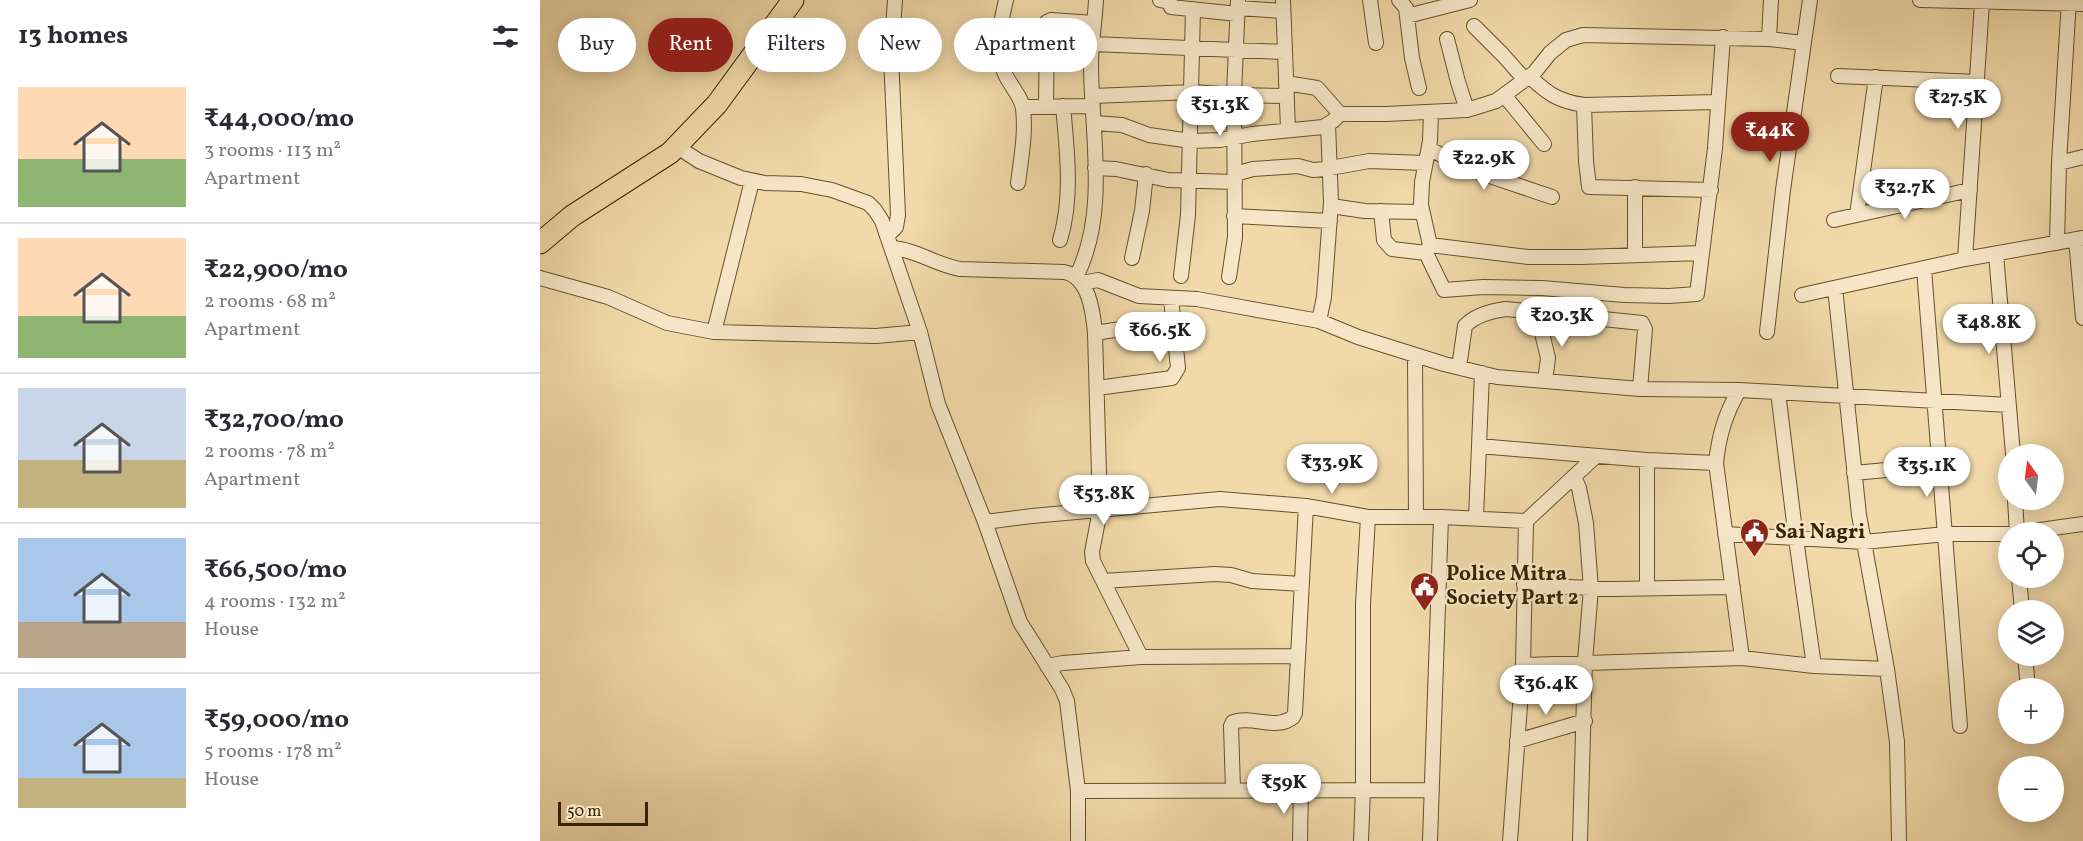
<!DOCTYPE html>
<html lang="en">
<head>
<meta charset="utf-8">
<style>
  body { margin:0; font-family:Vollkorn,serif; background:#f7f7f7; color:#2b2b33; height:100vh; display:flex; flex-direction:column; font-size:22px; white-space:nowrap }
  * { box-sizing:border-box; margin:0 }
  p { font-size:20px; color:#7c7c81 }
  .icon { flex:none; width:33px; height:33px; fill:none; stroke:currentColor; stroke-width:2; stroke-linecap:round; stroke-linejoin:round }
  .map { position:relative; flex:1; overflow:hidden }
  .details { display:flex; flex-direction:column; background:#fff; width:540px }
  .details>* { flex:none }
  .hud { position:absolute; left:18px; top:18px; width:570px; height:54px; display:flex; gap:12px }
  .needle { width:39px; rotate:346deg }
  .controls { position:absolute; left:1458px; top:444px; display:grid; gap:12px }
  .controls a { display:grid; place-items:center; width:66px; height:66px; border-radius:50%; background:#fff; box-shadow:0 3px 15px #0003; font-size:30px }
  .scale { position:absolute; left:18px; bottom:15px; width:90px; box-sizing:border-box; padding-left:6px; border:3px solid #392401; border-top:0; font-size:16px; line-height:21px; white-space:nowrap; color:#392401; -webkit-text-stroke:4px #f6e6c7; paint-order:stroke }
  .price { position:absolute; translate:-50% -51px; padding:0 14px; border-radius:21px; background:#fff; color:#222; font-size:20px; line-height:39px; filter:drop-shadow(0 2px 3px #0008) }
  .price::after { content:''; position:absolute; left:50%; top:36px; width:18px; height:14px; margin-left:-9px; background:inherit; clip-path:polygon(0 0,100% 0,50% 100%) }
  .price.active { background:#8f2418; color:#fff }
  ul { padding:0; list-style:none }
  li { display:flex; align-items:center; gap:18px; height:150px; padding:0 18px }
  li+li { border-top:2px solid #e1e1e2 }
  li span { display:grid; place-items:center; flex:none; width:168px; height:120px; border-radius:0px; color:#555 }
  li>.icon { margin-inline-start:auto }
  span .icon { width:72px; height:72px; fill:#fffc; stroke-width:1 }
  li b { font-size:26px }
  h2 { display:flex; justify-content:space-between; align-items:center; height:72px; padding:0 18px; font-size:26px }
  .chip { padding:0 21px; border-radius:27px; background:#fff; box-shadow:0 3px 15px #0003; font-size:21px; line-height:54px }
  .chip.active { background:#8f2418; color:#fff }
  main { display:flex; flex:1; min-height:0 }
  .map>svg:first-child { display:block }
  .lines { fill:none; stroke-linecap:round; stroke-linejoin:round }
  .minor-casing { stroke:#67512b; stroke-width:16 }
  .primary-casing { stroke:#392401; stroke-width:23 }
  .minor { stroke:#f6e6c7; stroke-width:14 }
  .primary { stroke:#f1d9a9; stroke-width:21 }
  .labels { text-anchor:middle; dominant-baseline:central; stroke-width:4.5; stroke-linejoin:round; paint-order:stroke }
  .poi-label { font-size:21px; font-weight:bold; fill:#392401; stroke:#f6e6c7; text-anchor:start }
</style>
</head>
<body>
<main>
<section class="details">
<h2>13 homes<svg class="icon" aria-label="filters" viewBox="0 0 24 24"><path d="M4 7h16M4 17h16"/><circle cx="9" cy="7" r="2"/><circle cx="15" cy="17" r="2"/></svg></h2>
<ul>
<li><span style="background:linear-gradient(#ffd9b3 60%,#8fb573 0)"><svg class="icon" aria-label="home" viewBox="0 0 24 24"><path d="M3 11l9-7 9 7M6 9v11h12V9"/></svg></span><div><b>₹44,000/mo</b><p>3 rooms · 113 m²</p><p>Apartment</p></div></li>
<li><span style="background:linear-gradient(#ffd9b3 65%,#8fb573 0)"><svg class="icon" aria-label="home" viewBox="0 0 24 24"><path d="M3 11l9-7 9 7M6 9v11h12V9"/></svg></span><div><b>₹22,900/mo</b><p>2 rooms · 68 m²</p><p>Apartment</p></div></li>
<li><span style="background:linear-gradient(#c9d6e8 60%,#c2b280 0)"><svg class="icon" aria-label="home" viewBox="0 0 24 24"><path d="M3 11l9-7 9 7M6 9v11h12V9"/></svg></span><div><b>₹32,700/mo</b><p>2 rooms · 78 m²</p><p>Apartment</p></div></li>
<li><span style="background:linear-gradient(#a9c7e8 70%,#b9a48a 0)"><svg class="icon" aria-label="home" viewBox="0 0 24 24"><path d="M3 11l9-7 9 7M6 9v11h12V9"/></svg></span><div><b>₹66,500/mo</b><p>4 rooms · 132 m²</p><p>House</p></div></li>
<li><span style="background:linear-gradient(#a9c7e8 75%,#c2b280 0)"><svg class="icon" aria-label="home" viewBox="0 0 24 24"><path d="M3 11l9-7 9 7M6 9v11h12V9"/></svg></span><div><b>₹59,000/mo</b><p>5 rooms · 178 m²</p><p>House</p></div></li>
</ul>
</section>
<div class="map">
<svg width="1543" height="841" viewBox="0 0 1543 841">
  <rect width="100%" height="100%" fill="#f1d9a9"/>
  <filter id="stains"><feTurbulence type="fractalNoise" baseFrequency=".00333" numOctaves="4"/><feColorMatrix values="0 0 0 0 .2 0 0 0 0 .09 0 0 0 0 .02 0 0 0 .5 -.17"/></filter>
  <radialGradient id="worn" r=".72"><stop offset=".6" stop-color="#630" stop-opacity="0"/><stop offset="1" stop-color="#630" stop-opacity=".3"/></radialGradient>
  <g class="lines">
    <defs>
      <path id="minor" d="M466,0C460,27 453,50 466,76C471,86 482,98 483,109C486,133 481,159 478,183
        M620,0L630,2L631,7L698,14
        M743,0L748,129
        M830,0L836,43
        M859,0L866,8L872,58L879,88
        M1380,0L1543,4
        M698,8L743,11
        M867,16L930,0
        M934,26L963,55L985,80
        M907,39L918,82L927,110
        M1229,39L1231,0
        M553,44L745,52
        M989,76C1008,94 1018,101 1044,105L1177,102
        M1298,76L1437,82
        M746,83L777,88L800,114H846L927,110L956,101L994,73L1010,53L1026,40L1043,35L1229,39L1263,43
        M964,95L1004,144
        M553,96L652,92L694,95L747,96
        M1044,105L1046,161L1049,187L1171,190
        M483,107L553,106
        M506,107L507,22L511,20L554,23
        M891,112L890,141L882,182L881,205L890,245L886,253L904,290L943,287L1002,288L1084,295L1129,296L1157,294L1175,148L1183,37
        M555,123L582,125L609,135L651,141L680,140L712,134L783,127L793,121L800,114
        M136,146L159,161L201,178L225,183L261,184L292,190L328,203L335,210L342,221L380,332L398,404L445,522L480,622L522,689L527,701L538,791V841
        M889,149L938,172L1012,197
        M1519,163L1543,157
        M555,168L576,169L628,180L695,182
        M695,174L713,169L758,166L773,170L785,169L829,161L885,163
        M1095,187V255
        M791,206L825,211L881,212
        M841,211L844,240L852,249L886,253
        M1317,215L1336,77
        M694,216L790,221
        M1294,220L1430,190
        M347,236L356,227L358,215L351,56L355,0
        M1536,239L1543,318
        M520,240C533,197 527,151 523,106
        M1517,243L1519,163L1529,0
        M890,245L988,257H1041L1162,253
        M352,248C375,249 396,265 420,269L524,272C549,277 553,311 555,333L560,510L552,552L553,561L601,657
        M1456,254L1473,454
        M592,258L602,211L606,174
        M1425,259L1442,3
        M1384,269L1420,726
        M641,276L648,215L653,9
        M536,277C569,213 551,132 551,64C551,43 555,21 556,0
        M689,277L695,237L694,95L698,0
        M0,278L68,297L127,323L174,332L336,336L380,332
        M542,283L558,280L599,296L657,299L779,321L818,337L904,364L957,377L1100,389L1199,390L1469,405
        M1295,288L1319,515L1347,669L1357,742L1359,841
        M1262,295L1425,259L1543,238
        M1003,313L1002,333L1008,358L1005,381
        M779,321L784,297L791,202L788,124
        M174,332L212,181
        M1227,332L1243,190L1270,0
        M555,333L633,321
        M875,355L876,517
        M919,367L925,326C935,315 951,311 966,309L1102,323L1105,329L1100,389
        M557,388L632,378L638,368L631,298
        M1199,390C1185,415 1179,435 1176,463L1202,658
        M1238,392L1256,539L1274,666
        M939,446L1107,460L1176,463
        M1107,460V588
        M1314,473L1400,465
        M1034,477L1039,488L1046,523L1051,589L1045,661L1040,841
        M1475,500L1477,532
        M936,518L942,373
        M986,521L1056,456
        M445,522L492,516L680,499L766,506L828,517H901L986,521L983,665L970,841
        M1485,532L1543,524
        M1185,534L1324,542L1406,534H1468
        M1479,578L1482,610
        M563,581L675,574L691,575L712,581L761,584
        M984,585L1073,589L1193,587
        M1485,656L1488,688
        M983,665L1202,658L1274,666L1347,669
        M507,666L523,663L601,657L757,656
        M977,741L1045,721
        M693,789L691,726L693,722C713,715 736,731 753,717L755,713L766,506
        M538,791L892,790
        M760,841L761,790
        M821,841L823,789V604L828,517
        M890,841L901,517"/>
      <path id="primary" d="M0,243L32,216L130,153L177,104L253,0"/>
    </defs>
    <use href="#minor" class="minor-casing"/>
    <use href="#primary" class="primary-casing"/>
    <use href="#minor" class="minor"/>
    <use href="#primary" class="primary"/>
  </g>
  <defs>
    <symbol id="civic-pin" viewBox="-11 -11 22 30"><path d="M0 17L-7.5 6A9.5 9.5 0 1 1 7.5 6Z" fill="#8f2418" stroke="#f6e6c7"/><path d="M-.6-6.5H3V-4.5H.6V-3L4-1V1h2V6H-6V1h2V-1L-.6-3ZM-1.2 2.5V6h2.4V2.5Z" fill="#fff"/></symbol>
  </defs>
  <g fill-rule="evenodd">
    <use href="#civic-pin" x="1198" y="516" width="33" height="45"/>
    <use href="#civic-pin" x="868" y="570" width="33" height="45"/>
  </g>
  <g class="labels">
    <g class="poi-label">
      <text x="1235" y="532">Sai Nagri</text>
      <text x="906" y="574">Police Mitra<tspan x="906" dy="24">Society Part 2</tspan></text>
    </g>
  </g>
  <rect width="100%" height="100%" filter="url(#stains)"/>
  <rect width="100%" height="100%" fill="url(#worn)"/>
</svg>
<div class="controls">
<a><svg class="needle" viewBox="-14 -14 28 28"><path d="M0-13l5 13h-10z" fill="#e53935"/><path d="M0 13l5-13h-10z" fill="#7c7c81"/></svg></a>
<a><svg class="icon" aria-label="locate" viewBox="0 0 24 24"><circle cx="12" cy="12" r="6"/><path d="M12 2v4M12 18v4M2 12h4M18 12h4"/></svg></a>
<a><svg class="icon" aria-label="layers" viewBox="0 0 24 24"><path d="M12 4l9 5-9 5-9-5zM3 14l9 5 9-5"/></svg></a>
<a>+</a>
<a>−</a>
</div>
<div class="scale">50 m</div>
<b class="price" style="left:1418px;top:130px">₹27.5K</b>
<b class="price" style="left:680px;top:137px">₹51.3K</b>
<b class="price active" style="left:1230px;top:163px">₹44K</b>
<b class="price" style="left:944px;top:191px">₹22.9K</b>
<b class="price" style="left:1365px;top:220px">₹32.7K</b>
<b class="price" style="left:1022px;top:348px">₹20.3K</b>
<b class="price" style="left:1449px;top:355px">₹48.8K</b>
<b class="price" style="left:620px;top:363px">₹66.5K</b>
<b class="price" style="left:792px;top:495px">₹33.9K</b>
<b class="price" style="left:1387px;top:498px">₹35.1K</b>
<b class="price" style="left:564px;top:526px">₹53.8K</b>
<b class="price" style="left:1006px;top:716px">₹36.4K</b>
<b class="price" style="left:744px;top:815px">₹59K</b>
<div class="hud">
<a class="chip">Buy</a>
<a class="chip active">Rent</a>
<a class="chip">Filters</a>
<a class="chip">New</a>
<a class="chip">Apartment</a>
</div>
</div>
</main>
</body>
</html>
